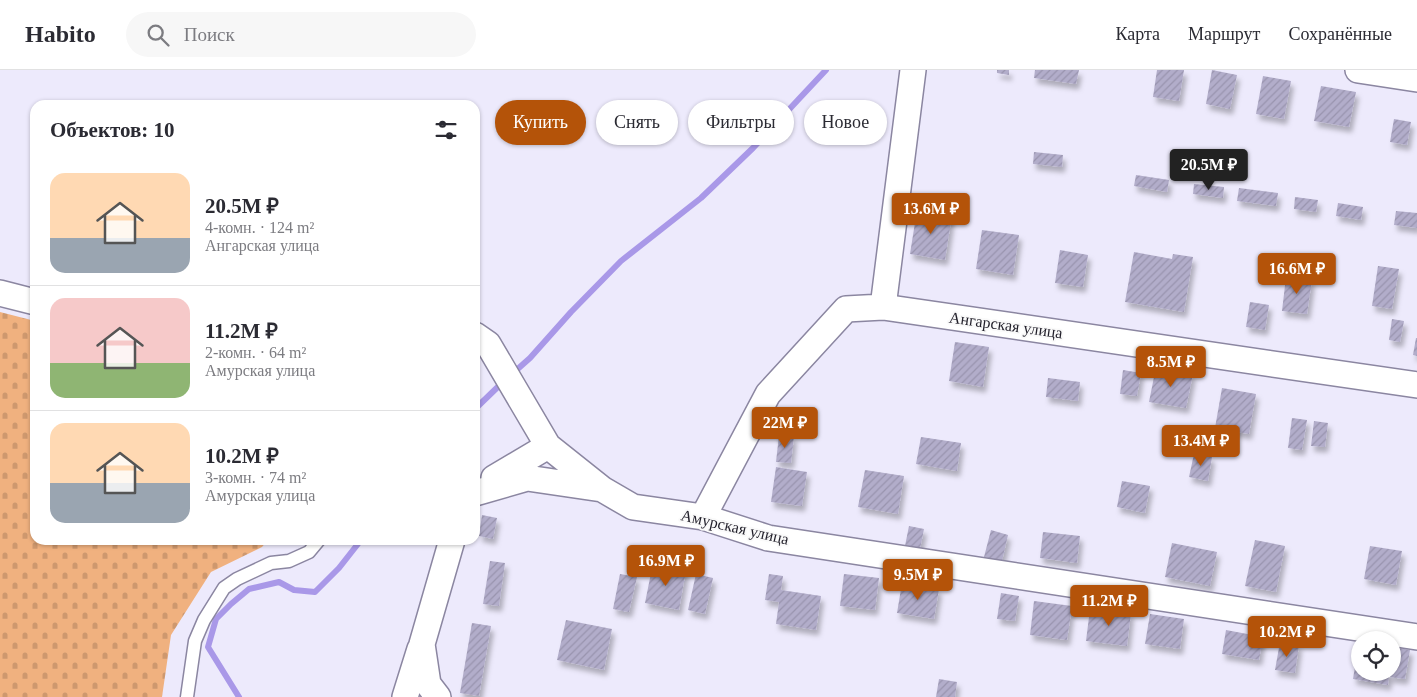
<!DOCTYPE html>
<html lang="ru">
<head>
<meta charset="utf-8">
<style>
  body { margin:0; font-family:"Times New Roman",serif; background:#f7f7f7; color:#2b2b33; height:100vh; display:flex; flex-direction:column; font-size:19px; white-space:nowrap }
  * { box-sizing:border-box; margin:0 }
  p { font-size:16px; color:#7c7c81 }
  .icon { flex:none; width:28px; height:28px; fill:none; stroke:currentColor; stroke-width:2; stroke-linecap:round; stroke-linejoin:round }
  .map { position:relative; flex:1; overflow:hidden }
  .sheet { position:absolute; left:30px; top:30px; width:450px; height:445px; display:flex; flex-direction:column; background:#fff; border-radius:15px; box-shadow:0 1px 4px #0004 }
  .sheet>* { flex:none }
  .banner { position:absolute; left:495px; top:30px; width:475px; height:45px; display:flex; gap:10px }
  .tools { position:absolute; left:1351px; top:561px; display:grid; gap:10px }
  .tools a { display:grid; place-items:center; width:50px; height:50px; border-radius:50%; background:#fff; box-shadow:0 1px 4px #0004; font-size:25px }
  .price { position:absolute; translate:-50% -42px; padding:0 11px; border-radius:5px; background:#b45309; color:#fff; font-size:16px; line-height:32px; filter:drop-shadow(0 1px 2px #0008) }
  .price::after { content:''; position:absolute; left:50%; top:30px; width:15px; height:11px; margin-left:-8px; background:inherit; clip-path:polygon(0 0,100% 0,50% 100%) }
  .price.active { background:#222; color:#fff }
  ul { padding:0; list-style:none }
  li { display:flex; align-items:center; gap:15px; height:125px; padding:0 20px }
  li+li { border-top:1px solid #e1e1e2 }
  li span { display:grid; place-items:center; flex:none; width:140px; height:100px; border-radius:15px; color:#555 }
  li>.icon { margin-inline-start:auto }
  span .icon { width:60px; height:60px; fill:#fffc; stroke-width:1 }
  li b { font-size:21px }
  h2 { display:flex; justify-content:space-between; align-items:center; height:60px; padding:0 20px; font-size:21px }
  .tag { padding:0 18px; border-radius:22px; background:#fff; box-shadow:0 1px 4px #0004; font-size:18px; line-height:45px }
  .tag.active { background:#b45309; color:#fff }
  header { display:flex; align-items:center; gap:30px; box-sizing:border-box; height:70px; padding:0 25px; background:#fff; border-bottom:1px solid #e1e1e2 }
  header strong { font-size:24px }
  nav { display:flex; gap:28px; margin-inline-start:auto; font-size:18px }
  .search { width:350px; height:45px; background:#f7f7f7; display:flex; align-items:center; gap:12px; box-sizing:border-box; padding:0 18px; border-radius:28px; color:#7c7c81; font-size:19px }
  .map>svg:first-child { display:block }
  .cemetery { fill:url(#cemetery-stones) }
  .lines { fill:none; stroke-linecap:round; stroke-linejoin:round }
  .stream { stroke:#a998e8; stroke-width:6 }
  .building { fill:url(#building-hatch); filter:url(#shadow) }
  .lane-casing { stroke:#8b86a1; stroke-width:15 }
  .street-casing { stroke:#8b86a1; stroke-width:28 }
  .lane { stroke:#fff; stroke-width:12 }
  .street { stroke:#fff; stroke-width:25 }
  .labels { text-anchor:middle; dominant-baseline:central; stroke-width:4; stroke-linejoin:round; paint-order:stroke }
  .street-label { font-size:16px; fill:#211f2a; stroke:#fafafa }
</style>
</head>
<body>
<header>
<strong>Habito</strong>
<div class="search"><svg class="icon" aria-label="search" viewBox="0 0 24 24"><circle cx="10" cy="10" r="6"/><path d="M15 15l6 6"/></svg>Поиск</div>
<nav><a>Карта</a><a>Маршрут</a><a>Сохранённые</a></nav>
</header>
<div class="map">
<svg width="1417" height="627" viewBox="0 0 1417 627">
  <defs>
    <pattern id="cemetery-stones" width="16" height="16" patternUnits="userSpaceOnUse" patternTransform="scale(1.25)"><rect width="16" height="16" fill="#f0b17f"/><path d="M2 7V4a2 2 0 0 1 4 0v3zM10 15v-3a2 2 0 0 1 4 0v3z" fill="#ce986e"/></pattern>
    <pattern id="building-hatch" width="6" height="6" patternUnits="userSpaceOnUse" patternTransform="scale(1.25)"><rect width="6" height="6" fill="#b2adca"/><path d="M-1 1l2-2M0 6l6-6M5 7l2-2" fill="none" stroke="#9994ae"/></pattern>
    <filter id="shadow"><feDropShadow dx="3" dy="5.5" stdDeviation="2.5" flood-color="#0004"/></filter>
  </defs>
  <rect width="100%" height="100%" fill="#edeafc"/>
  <path class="cemetery" d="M0,242L35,251V470H268L262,477L211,502L171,565L162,627H0Z"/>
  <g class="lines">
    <path class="stream" d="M512,304L530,288L571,242L621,191L701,128L753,78L826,0
      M475,339L505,310
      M239,627L208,577L216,549L231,534L249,519L279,512L294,520L315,522L339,498L361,470"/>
  </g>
  <path class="building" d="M997,0H1009V5L997,3Z
    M1035,0H1079L1076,14L1034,8Z
    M1157,0H1184L1179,31L1153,27Z
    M1212,0L1237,5L1230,39L1206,34Z
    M1263,6L1291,11L1284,49L1256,44Z
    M1321,16L1356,22L1349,57L1314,51Z
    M1394,49L1411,52L1407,75L1390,72Z
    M1034,82L1063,85L1062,97L1033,94Z
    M1136,105L1169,110L1167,122L1134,116Z
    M1194,114L1224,117L1223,128L1193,124Z
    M1239,118L1278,123L1276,136L1237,131Z
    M1295,127L1318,130L1316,142L1294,139Z
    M1338,133L1363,137L1361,150L1336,146Z
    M917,140L952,145L945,190L910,184Z
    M1396,141L1417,143V158L1394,155Z
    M982,160L1019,165L1013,205L976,199Z
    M1060,180L1088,185L1083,217L1055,213Z
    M1134,182L1172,189L1173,184L1193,187L1184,242L1125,232Z
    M1378,196L1399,199L1392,239L1372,236Z
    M1286,207L1312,210L1307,244L1282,241Z
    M1250,232L1269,235L1265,260L1246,257Z
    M1392,249L1404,251L1400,272L1389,270Z
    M1416,268H1417V286L1413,285Z
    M955,272L989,277L983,317L949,311Z
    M1156,297L1193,304L1186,338L1149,332Z
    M1123,300L1141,303L1137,326L1120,324Z
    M1048,308L1080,312L1078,331L1046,327Z
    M1222,318L1256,324L1249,364L1215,358Z
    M1292,348L1307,350L1302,380L1288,378Z
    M1314,351L1328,353L1325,377L1311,376Z
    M779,365L794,366L791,393L776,392Z
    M921,367L961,373L957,401L916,394Z
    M1194,384L1212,387L1208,411L1189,407Z
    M776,397L807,402L802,436L771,432Z
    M865,400L904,406L898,444L858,437Z
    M1122,411L1150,416L1145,443L1117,437Z
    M482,445L497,448L493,469L479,466Z
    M909,456L924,459L920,479L905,476Z
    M991,460L1008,465L1002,491L984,487Z
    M1043,462L1080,466L1077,493L1040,488Z
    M1255,470L1285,476L1276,522L1245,516Z
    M1172,473L1217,482L1210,516L1165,507Z
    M1370,476L1402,481L1396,515L1364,509Z
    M490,491L505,493L499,536L483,534Z
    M653,493L686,500L679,540L645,533Z
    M620,504L637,507L629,542L613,539Z
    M696,504L713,508L705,544L688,540Z
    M769,504L783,506L781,520L821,526L816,560L776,554L779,532L765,530Z
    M844,504L879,508L875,540L840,536Z
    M902,513L939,519L934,549L897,543Z
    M1001,523L1019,526L1015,551L997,549Z
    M1034,531L1072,536L1067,570L1030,565Z
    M1090,539L1131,543L1127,576L1086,571Z
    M1150,544L1184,549L1180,579L1145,574Z
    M566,550L612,559L604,600L557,590Z
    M472,553L491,556L479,626L460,623Z
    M1226,560L1263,567L1259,590L1222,584Z
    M1280,572L1299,575L1295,603L1275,600Z
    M1394,577L1410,580L1405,609L1389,607L1388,615L1353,609L1358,578H1360V602H1392V584Z
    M939,609L957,612L955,627H936Z"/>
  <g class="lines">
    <defs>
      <path id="lane" d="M187,627L195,571L204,550L224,518L237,509L271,493L289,491L309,482L319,470"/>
      <path id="street" d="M1358,0L1417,9
        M0,223L35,232
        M883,237L913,0
        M475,265L488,274L548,376L602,419
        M494,408L548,376
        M475,423L527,408L602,419L633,437L703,447L768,468L1417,567
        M703,447L768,324L846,239L883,237L1417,315
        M405,627L420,579
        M438,627L428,614L422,574L452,470"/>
    </defs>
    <use href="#lane" class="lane-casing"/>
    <use href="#street" class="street-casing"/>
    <use href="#lane" class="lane"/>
    <use href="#street" class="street"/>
  </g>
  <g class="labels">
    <g class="street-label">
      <text transform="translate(1006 255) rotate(8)">Ангарская улица</text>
      <text transform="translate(735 457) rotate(13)">Амурская улица</text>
    </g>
  </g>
</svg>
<div class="tools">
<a><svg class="icon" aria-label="locate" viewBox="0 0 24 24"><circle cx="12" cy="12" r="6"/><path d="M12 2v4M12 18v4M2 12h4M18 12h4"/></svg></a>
</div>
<b class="price active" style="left:1209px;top:121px">20.5M ₽</b>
<b class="price" style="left:931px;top:165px">13.6M ₽</b>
<b class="price" style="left:1297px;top:225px">16.6M ₽</b>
<b class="price" style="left:1171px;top:318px">8.5M ₽</b>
<b class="price" style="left:785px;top:379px">22M ₽</b>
<b class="price" style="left:1201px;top:397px">13.4M ₽</b>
<b class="price" style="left:666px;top:517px">16.9M ₽</b>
<b class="price" style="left:918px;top:531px">9.5M ₽</b>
<b class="price" style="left:1109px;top:557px">11.2M ₽</b>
<b class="price" style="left:1287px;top:588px">10.2M ₽</b>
<div class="banner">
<a class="tag active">Купить</a>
<a class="tag">Снять</a>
<a class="tag">Фильтры</a>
<a class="tag">Новое</a>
</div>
<section class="sheet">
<h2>Объектов: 10<svg class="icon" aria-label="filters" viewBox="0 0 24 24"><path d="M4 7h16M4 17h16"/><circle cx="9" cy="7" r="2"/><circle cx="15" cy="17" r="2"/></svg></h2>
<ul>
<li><span style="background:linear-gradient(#ffd9b3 65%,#9aa5b1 0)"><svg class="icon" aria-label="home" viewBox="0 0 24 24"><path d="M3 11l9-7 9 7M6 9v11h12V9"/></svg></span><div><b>20.5M ₽</b><p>4-комн. · 124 m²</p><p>Ангарская улица</p></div></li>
<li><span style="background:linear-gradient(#f6c9c9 65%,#8fb573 0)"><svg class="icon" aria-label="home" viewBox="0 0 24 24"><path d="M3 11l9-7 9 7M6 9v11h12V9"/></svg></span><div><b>11.2M ₽</b><p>2-комн. · 64 m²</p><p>Амурская улица</p></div></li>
<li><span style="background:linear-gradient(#ffd9b3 60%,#9aa5b1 0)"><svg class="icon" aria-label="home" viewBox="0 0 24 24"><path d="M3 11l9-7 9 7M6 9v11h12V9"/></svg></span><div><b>10.2M ₽</b><p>3-комн. · 74 m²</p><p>Амурская улица</p></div></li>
</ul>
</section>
</div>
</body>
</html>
